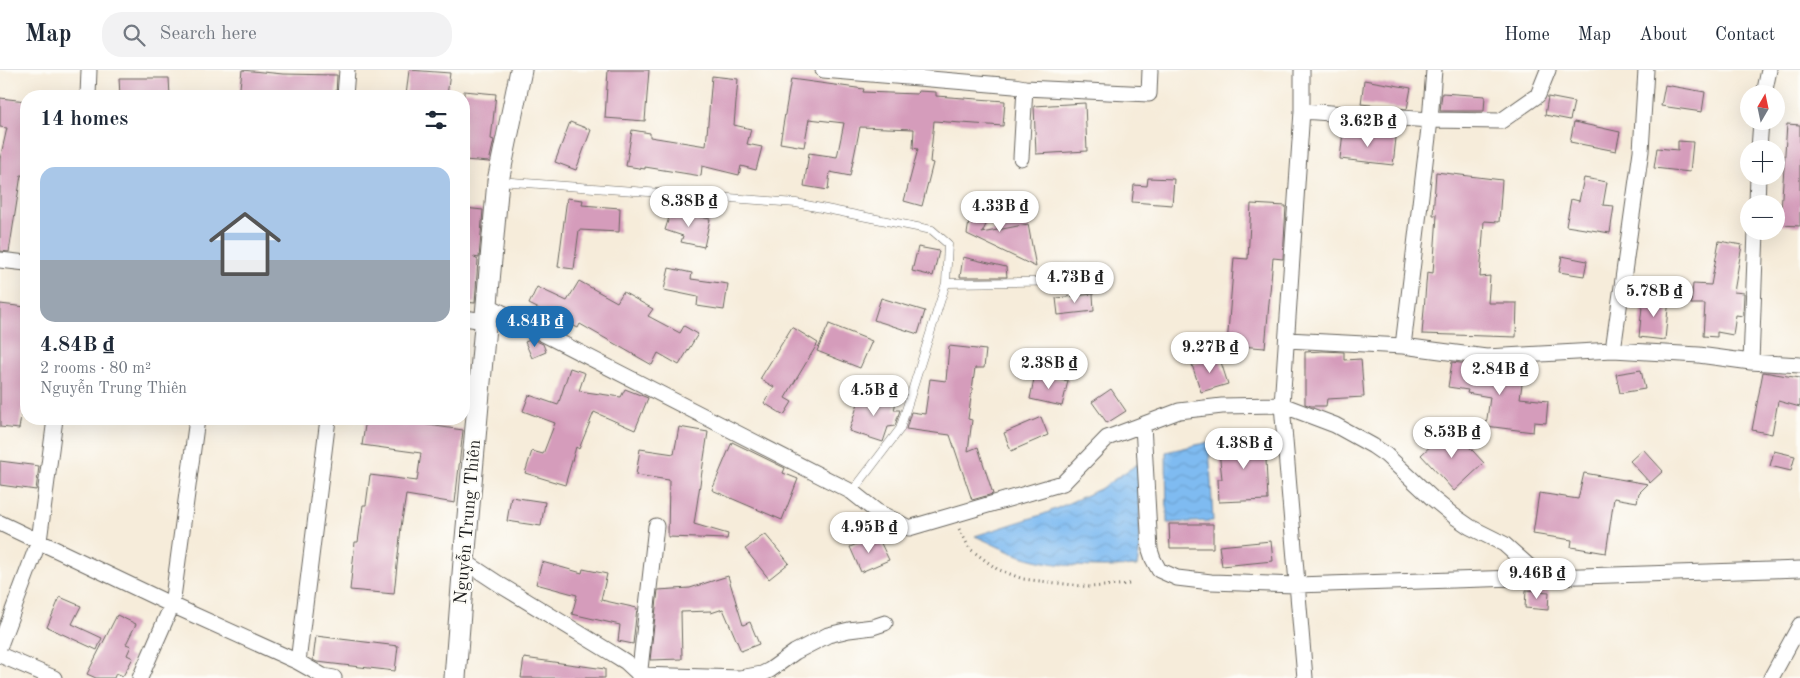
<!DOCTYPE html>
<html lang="en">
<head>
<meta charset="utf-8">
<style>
  body { margin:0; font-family:"Old Standard TT",serif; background:#f2f2f3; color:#1f2937; height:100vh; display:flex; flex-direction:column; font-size:19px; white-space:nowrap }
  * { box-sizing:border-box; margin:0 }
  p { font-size:16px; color:#747a83 }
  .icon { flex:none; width:28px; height:28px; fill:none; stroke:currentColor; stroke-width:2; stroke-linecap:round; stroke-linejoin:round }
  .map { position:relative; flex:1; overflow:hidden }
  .sheet { position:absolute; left:20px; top:20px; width:450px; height:335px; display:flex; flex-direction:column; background:#fff; border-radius:20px; box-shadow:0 5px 20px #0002 }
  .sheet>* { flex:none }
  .needle { width:32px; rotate:9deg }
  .tools { position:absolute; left:1740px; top:15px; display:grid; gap:10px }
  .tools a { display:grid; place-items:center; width:45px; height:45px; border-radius:50%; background:#fff; box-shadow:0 5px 20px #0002; font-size:25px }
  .price { position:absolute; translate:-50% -42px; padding:0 11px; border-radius:18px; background:#fff; color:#222; font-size:16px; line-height:32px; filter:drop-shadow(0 1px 2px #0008) }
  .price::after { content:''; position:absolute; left:50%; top:30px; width:15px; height:11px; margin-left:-8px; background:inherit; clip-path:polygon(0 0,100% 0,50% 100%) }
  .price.on { background:#1f6fb2; color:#fff }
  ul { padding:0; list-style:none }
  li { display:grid; align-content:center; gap:10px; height:265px; padding:0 20px }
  li span { display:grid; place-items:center; height:155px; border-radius:15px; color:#555 }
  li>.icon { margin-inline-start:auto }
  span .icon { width:90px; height:90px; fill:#fffc; stroke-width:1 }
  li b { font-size:21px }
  h2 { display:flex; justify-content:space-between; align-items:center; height:60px; padding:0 20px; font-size:21px }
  header { display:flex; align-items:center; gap:30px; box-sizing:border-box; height:70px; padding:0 25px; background:#fff; border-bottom:1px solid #e0e1e3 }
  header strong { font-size:24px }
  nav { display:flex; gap:28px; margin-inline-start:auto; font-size:18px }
  .search { width:350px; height:45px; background:#f2f2f3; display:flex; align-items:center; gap:12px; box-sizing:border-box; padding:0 18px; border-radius:20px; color:#747a83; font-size:19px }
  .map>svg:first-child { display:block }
  .water { fill:url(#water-waves); stroke:#4e6c86 }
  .building { fill:#d59cbb }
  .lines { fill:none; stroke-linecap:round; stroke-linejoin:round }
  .lane-casing { stroke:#68655e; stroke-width:9 }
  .street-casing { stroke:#68655e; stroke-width:17 }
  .secondary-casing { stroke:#68655e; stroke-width:23 }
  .path { stroke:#68655e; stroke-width:3; stroke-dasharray:1 4; stroke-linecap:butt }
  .lane { stroke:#fff; stroke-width:8 }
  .street { stroke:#fff; stroke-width:15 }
  .secondary { stroke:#fff; stroke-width:21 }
  .labels { text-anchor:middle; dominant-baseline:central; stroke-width:4.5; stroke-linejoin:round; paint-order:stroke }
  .street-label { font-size:18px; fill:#1c1c1c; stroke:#fdfcf7 }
</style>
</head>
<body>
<header>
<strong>Map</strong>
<div class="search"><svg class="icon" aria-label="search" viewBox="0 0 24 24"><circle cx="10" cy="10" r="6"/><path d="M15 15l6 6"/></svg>Search here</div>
<nav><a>Home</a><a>Map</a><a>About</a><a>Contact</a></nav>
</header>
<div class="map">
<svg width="1800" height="608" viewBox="0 0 1800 608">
  <defs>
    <pattern id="water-waves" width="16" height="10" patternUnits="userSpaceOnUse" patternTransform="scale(1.25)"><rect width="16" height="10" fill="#7fbbf1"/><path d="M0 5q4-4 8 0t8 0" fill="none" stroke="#6da0ce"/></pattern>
  </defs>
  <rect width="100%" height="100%" fill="#fdfcf7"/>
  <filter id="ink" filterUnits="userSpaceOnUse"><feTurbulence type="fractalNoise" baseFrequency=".02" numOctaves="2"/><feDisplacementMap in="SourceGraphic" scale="10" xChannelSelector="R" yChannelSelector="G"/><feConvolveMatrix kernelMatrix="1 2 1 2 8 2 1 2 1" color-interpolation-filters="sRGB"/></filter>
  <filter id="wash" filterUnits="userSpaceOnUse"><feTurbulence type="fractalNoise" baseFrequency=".0096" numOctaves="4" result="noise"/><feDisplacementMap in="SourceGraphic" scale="20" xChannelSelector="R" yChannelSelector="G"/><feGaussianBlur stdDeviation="1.12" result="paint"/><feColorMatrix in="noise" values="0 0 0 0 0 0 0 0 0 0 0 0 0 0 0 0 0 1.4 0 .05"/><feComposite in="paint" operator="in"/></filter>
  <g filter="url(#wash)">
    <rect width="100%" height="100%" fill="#f6ecda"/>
    <path class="water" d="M1209,372L1213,451L1167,453L1166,382Z
      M1139,393L1140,478L1137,496C1099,498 1058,498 1021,486C1005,481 990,472 975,466L1044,444L1100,419Z"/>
    <g id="blocks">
      <path class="building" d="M242,0L283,4L337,5L336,26H239Z
        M409,0L450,3L447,26H406Z
        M608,0H649L645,51L605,48Z
        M712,6L738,9L734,55L751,59L747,74L762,77L756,100L741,96L739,105L702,96L701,106L645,97V99L626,96L632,60L650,63V67L706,76Z
        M119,8H169L170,26H120Z
        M791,9L864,19L863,22L917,24L918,21L936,22V26L1005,31L1003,56L934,51L930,92L933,93L922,136L904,131L918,79L913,78L914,59L860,57L850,106L830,102L828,120L804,116L809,83L837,87L844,53L809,49L804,77L780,73Z
        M1364,10L1411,18L1407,39L1361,34Z
        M1665,15L1705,22L1702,42L1661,36Z
        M464,21L496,24L491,69L494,70L489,92L464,90Z
        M1442,23L1485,26L1484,41H1440Z
        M1548,27L1574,32L1570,50L1545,45Z
        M0,28L26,31V106L21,105L9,182L0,181V89L7,58L0,57Z
        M1085,33L1087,81L1036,84L1034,36Z
        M570,52L591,60L576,100L555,92Z
        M1574,52L1620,62L1616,81L1570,72Z
        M1787,54L1800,55V156L1780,155Z
        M1343,62L1396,68L1393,95L1340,89Z
        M1678,71L1693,72L1690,102L1654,98L1657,78L1678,80Z
        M1436,102L1502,110L1499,152L1484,151L1480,207L1490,206L1488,233H1517L1516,267L1422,264L1427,202L1433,203L1437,145H1433Z
        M1148,108L1174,109L1172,135L1132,132L1134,115L1147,116Z
        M1584,108L1607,112L1603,135L1614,136L1610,163L1566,156L1571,129L1579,131Z
        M973,126L995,136L982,163L1028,154L1036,197L967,164Z
        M567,128L583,130L582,135L620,138L619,162L579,160L574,199L558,197Z
        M1251,134L1286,136L1283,189L1273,188L1265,278L1227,275L1234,188L1248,189Z
        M464,138L483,140L479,188L473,187L478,190L475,233L464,232Z
        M671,141L710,149L704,177L681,172L683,166L665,160Z
        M1719,171L1742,175L1734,222L1744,223L1743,246L1736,245L1733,265L1717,262V267L1703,266L1705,234H1691L1693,214L1711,215Z
        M918,177L939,181L933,206L912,201Z
        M1562,186L1587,191L1584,206L1559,202Z
        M963,187L1006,197L1007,207H960Z
        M669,198L692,203L691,209L728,214L724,240L697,236L698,227L664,220Z
        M579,211L617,232L623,222L653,239L648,246L680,263L684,256L698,264L679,295L658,283L652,295L580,254L578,258L529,234L537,217L567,231Z
        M1093,224L1094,241L1058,245L1056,228Z
        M1643,226L1669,228L1665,270L1639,267Z
        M881,228L925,241L918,264L874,250Z
        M0,234L26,237V340L22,339L19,359L0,357Z
        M829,254L872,271L860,298L817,281Z
        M792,257L818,273L785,328L792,332L784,345L764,333L774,317L760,309Z
        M532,269L543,274L546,282L532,288L525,272Z
        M949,276L986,280L984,298H975L968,349L972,350L968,381L978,377L993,424L972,430L950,365L906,359L911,342L925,344L930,309L946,311Z
        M1323,281L1344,282V290L1361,289L1364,327L1327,329L1326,336H1311L1305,334V282Z
        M1219,286L1228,314L1201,322L1192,295Z
        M1452,292L1524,301L1520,328L1548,331L1546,353L1534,352L1533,362L1486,356L1490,327L1467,323L1468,320L1448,317Z
        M570,298L585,303L579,321L621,327L625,319L648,328L635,360L594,342L579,379L576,377L565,415L525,403L532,381L543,384L555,353L523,341L529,325L558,335Z
        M1641,300L1645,319L1620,323L1616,304Z
        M1763,302L1800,308V337L1778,331L1772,364L1752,360Z
        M1035,304L1068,311L1062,336L1030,329Z
        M1111,319L1126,341L1107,353L1092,332Z
        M862,321L896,332L894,340H900L895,356L888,357L883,372L849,361Z
        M1041,347L1048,365L1011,381L1004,363Z
        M366,349H402L401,351L463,360L455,433L406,425L401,457L394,524L350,520L355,472H358L363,435H366L370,405L417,411L421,383L362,375Z
        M679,357L708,362L694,454L728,464L727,469L668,467L669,410L636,405L640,379L674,384Z
        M1451,357L1484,393L1454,421L1421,385Z
        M1267,367L1269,390H1266L1268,430L1219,432L1218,409H1222L1218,372Z
        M732,372L785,398L783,403L798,409L782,450L712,420Z
        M1643,379L1663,401L1650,413L1630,391Z
        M1774,381L1795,386L1791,401L1770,396Z
        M0,391L39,396L36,420L0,415Z
        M1584,403L1648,414L1639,423L1637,432L1614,428L1606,483L1571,477L1572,470L1533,464L1539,423L1578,429Z
        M511,427L545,432L541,456L507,451Z
        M1169,454H1213V478H1170Z
        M765,464L789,493L769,509L745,479Z
        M877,465L889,490L861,502L850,477Z
        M1271,471L1273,491L1222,496L1219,476Z
        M542,492L582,503L583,499L607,504L601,530L637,538L633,574L618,571L620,555L572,544L577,525L536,514Z
        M728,506L743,555L750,552L759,574L741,581L723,539L711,543V541L681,542L682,589L650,590L658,520L690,518Z
        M1526,520L1549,522L1548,540L1525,538Z
        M60,527L81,536L72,554L102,568L97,580L47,557Z
        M117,545L136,554L126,574L131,576L127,585L133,588L123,606L116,603L114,608H96L87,604Z
        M316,566L398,576L395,601L317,592L313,590Z
        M524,588L605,599V608H521Z"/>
    </g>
  </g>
  <g filter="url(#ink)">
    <use href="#blocks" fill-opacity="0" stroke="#68655e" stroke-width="1"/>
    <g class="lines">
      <defs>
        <path id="lane" d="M500,111L796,133L932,160L948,174L946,213L900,359L852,422
          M946,213L1087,211"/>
        <path id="street" d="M823,0L1014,16L1025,18L1149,24L1150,0
          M1302,0V41L1282,335L1305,608
          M1764,24L1769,0
          M88,26L89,0
          M345,26L347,0
          M1302,41L1430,50L1501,51L1538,25L1548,0
          M1759,79L1761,51
          M1021,88L1025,18
          M1757,134L1758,106
          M0,190L26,193
          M487,235L852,422L876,441L909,458L1063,413L1107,368L1179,341L1222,336L1282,335L1335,355L1373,376L1386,385L1432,428L1454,446L1470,457L1504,474L1541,507
          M464,248L485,251
          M1287,270L1403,276L1486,287L1613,280L1699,285L1751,292L1800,295
          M1403,276L1430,50L1434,0
          M1613,280L1641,81L1646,0
          M1751,292L1756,161
          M1143,355L1150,480L1153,489L1159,500L1177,508L1211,512L1296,515L1800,499
          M0,453L172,535L298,592L323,606L334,608
          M464,491L502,516L610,582L626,592L640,605L740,608L762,604L770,600L795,582L828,565L849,560L873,557L885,553
          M0,575L39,471L55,349
          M0,585L54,608
          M298,592L328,349
          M140,608L172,535L197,349
          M639,608L656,456
          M1771,608L1800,555"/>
        <path id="secondary" d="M455,608L464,491L498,111L521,0"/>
      </defs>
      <use href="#lane" class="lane-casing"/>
      <use href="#street" class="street-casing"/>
      <use href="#secondary" class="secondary-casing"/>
      <path class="path" d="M959,459L970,479L997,499L1023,509L1090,517L1130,514"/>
      <use href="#lane" class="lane"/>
      <use href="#street" class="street"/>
      <use href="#secondary" class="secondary"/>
    </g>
  </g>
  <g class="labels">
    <g class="street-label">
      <text transform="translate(468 452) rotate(-85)">Nguyễn Trung Thiên</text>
    </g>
  </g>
</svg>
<div class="tools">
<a><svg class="needle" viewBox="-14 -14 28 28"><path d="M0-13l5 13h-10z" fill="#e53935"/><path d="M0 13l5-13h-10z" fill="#747a83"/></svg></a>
<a>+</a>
<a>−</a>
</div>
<b class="price" style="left:1368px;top:78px">3.62B ₫</b>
<b class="price" style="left:689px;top:158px">8.38B ₫</b>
<b class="price" style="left:1000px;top:163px">4.33B ₫</b>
<b class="price" style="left:1075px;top:234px">4.73B ₫</b>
<b class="price" style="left:1654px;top:248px">5.78B ₫</b>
<b class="price on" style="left:535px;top:278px">4.84B ₫</b>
<b class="price" style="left:1210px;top:304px">9.27B ₫</b>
<b class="price" style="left:1049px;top:320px">2.38B ₫</b>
<b class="price" style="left:1500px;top:326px">2.84B ₫</b>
<b class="price" style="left:874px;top:347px">4.5B ₫</b>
<b class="price" style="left:1452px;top:389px">8.53B ₫</b>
<b class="price" style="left:1244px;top:400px">4.38B ₫</b>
<b class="price" style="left:869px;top:484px">4.95B ₫</b>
<b class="price" style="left:1537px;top:530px">9.46B ₫</b>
<section class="sheet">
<h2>14 homes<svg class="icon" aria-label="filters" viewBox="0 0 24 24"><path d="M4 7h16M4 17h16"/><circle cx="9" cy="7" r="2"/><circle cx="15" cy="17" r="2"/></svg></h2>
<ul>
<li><span style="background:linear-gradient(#a9c7e8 60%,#9aa5b1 0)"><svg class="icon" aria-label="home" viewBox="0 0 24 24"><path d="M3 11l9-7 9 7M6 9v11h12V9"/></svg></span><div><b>4.84B ₫</b><p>2 rooms · 80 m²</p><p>Nguyễn Trung Thiên</p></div></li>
</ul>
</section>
</div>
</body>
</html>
